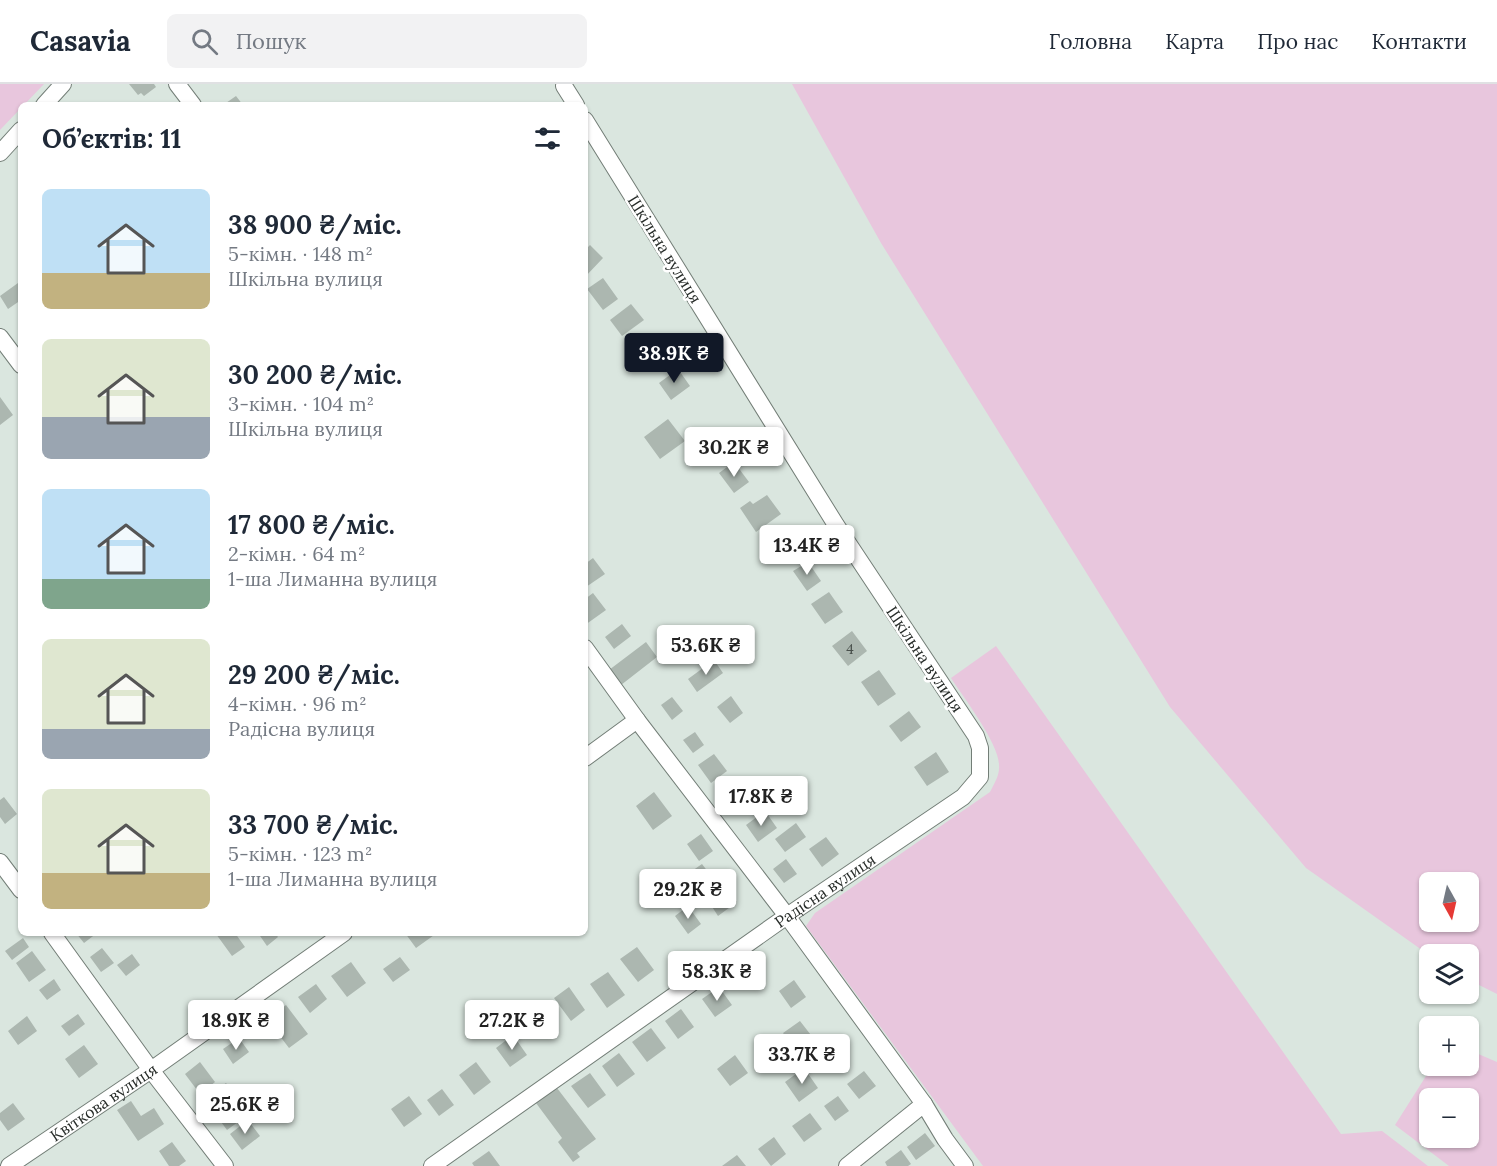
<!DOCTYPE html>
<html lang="uk">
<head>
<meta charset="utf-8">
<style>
  body { margin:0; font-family:Lora,serif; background:#f2f2f3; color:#1f2937; height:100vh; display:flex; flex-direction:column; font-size:22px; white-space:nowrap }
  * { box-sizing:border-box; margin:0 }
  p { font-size:20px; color:#747a83 }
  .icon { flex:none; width:33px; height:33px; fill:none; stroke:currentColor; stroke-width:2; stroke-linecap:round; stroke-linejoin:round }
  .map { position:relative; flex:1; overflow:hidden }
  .side { position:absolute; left:18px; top:18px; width:570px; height:834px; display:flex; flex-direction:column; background:#fff; border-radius:9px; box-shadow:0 2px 4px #0004 }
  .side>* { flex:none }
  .needle { width:39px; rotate:172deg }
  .fabs { position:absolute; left:1419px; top:788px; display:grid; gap:12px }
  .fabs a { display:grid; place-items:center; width:60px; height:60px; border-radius:9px; background:#fff; box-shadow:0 2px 4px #0004; font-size:30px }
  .price { position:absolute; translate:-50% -51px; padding:0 14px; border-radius:6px; background:#fff; color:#222; font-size:20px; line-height:39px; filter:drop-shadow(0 2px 3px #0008) }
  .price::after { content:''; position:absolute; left:50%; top:36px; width:18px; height:14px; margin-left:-9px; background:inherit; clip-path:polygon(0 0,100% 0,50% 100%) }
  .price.selected { background:#111827; color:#fff }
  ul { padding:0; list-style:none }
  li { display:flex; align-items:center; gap:18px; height:150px; padding:0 24px }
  li span { display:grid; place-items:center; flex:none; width:168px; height:120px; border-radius:9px; color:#555 }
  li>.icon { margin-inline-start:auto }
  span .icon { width:72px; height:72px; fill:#fffc; stroke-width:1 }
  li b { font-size:26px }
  h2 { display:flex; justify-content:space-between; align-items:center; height:72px; padding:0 24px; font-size:26px }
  header { display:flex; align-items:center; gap:36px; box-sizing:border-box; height:84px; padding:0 30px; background:#fff; border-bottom:2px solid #e0e1e3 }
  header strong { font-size:28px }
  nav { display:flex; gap:33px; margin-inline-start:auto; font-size:21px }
  .search { width:420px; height:54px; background:#f2f2f3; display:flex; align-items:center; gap:15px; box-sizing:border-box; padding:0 21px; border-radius:9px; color:#747a83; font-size:22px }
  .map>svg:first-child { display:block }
  .green { fill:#e8c6dd; fill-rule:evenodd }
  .building { fill:#acb7b0 }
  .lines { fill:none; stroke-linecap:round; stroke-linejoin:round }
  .minor-casing { stroke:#737e77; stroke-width:18 }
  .minor { stroke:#fff; stroke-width:16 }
  .labels { text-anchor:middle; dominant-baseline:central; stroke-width:5; stroke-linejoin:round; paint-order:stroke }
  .number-label { font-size:14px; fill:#484f4b }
  .street-label { font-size:16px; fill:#272c29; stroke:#fff }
</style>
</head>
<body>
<header>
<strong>Casavia</strong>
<div class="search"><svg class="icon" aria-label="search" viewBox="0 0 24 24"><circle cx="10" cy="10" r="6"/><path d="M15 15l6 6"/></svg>Пошук</div>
<nav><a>Головна</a><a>Карта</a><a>Про нас</a><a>Контакти</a></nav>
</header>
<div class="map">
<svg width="1497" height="1082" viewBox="0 0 1497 1082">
  <rect width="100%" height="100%" fill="#dae6df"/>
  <path class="green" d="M0,0H44L24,21H21V24L0,46Z
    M792,0H1497V910L1469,896L1468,870L1429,871L1306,784L1170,623L881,159ZM1430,798H1468V837H1430Z
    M996,562L1341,1050L1382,1047L1428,1082H983L806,842L815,829L990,708C994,700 1000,691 999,681C999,660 964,614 951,594Z
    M1469,966L1497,978V1082H1449L1395,1041L1433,981H1468ZM1430,1014H1468V1053H1430Z"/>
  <path class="building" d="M129,0H154L156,3L144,12L141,9L138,11Z
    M236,12L243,21H223Z
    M590,161L603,174L585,193V166Z
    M603,194L618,215L603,226L587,205Z
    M18,199L21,202V216L8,225L0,212Z
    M631,220L644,236L622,252L610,236Z
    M655,255L669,275L651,288L636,268Z
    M678,285L690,302L671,316L659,299Z
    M0,313L13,331L0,341Z
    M668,335L685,357L660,375L644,353Z
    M713,349L728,368L716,378L701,358Z
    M734,378L749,398L734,409L719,389Z
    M767,411L781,430L756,448L740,424L750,417L753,420Z
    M783,443L799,464L781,477L766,456Z
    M593,474L605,490L586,503L585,480Z
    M808,478L821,497L807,507L793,487Z
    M829,508L843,528L825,540L811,520Z
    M593,509L606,526L585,541V515Z
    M622,540L631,552L614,565L605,553Z
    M852,547L867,567L848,582L832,562Z
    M646,558L657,573L621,601L609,586Z
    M714,576L723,589L697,608L688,595Z
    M879,586L896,610L878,622L861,598Z
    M731,612L743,629L730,639L717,623Z
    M672,613L683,627L672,636L661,621Z
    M909,627L921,643L901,658L889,642Z
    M695,648L704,661L693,669L683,656Z
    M936,668L949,688L927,702L914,683Z
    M714,670L727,687L711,699L698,681Z
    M746,693L763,715L747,727L731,704Z
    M654,708L672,732L653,746L636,722Z
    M4,713L17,730L5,740L0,733V716Z
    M765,727L777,744L758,758L746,741Z
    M796,739L806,753L785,768L775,755Z
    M701,750L713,767L699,777L687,760Z
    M826,753L839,770L822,783L809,765Z
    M786,775L797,790L784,799L773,785Z
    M702,780L715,797L703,806L689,789Z
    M727,805L737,818L718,832L709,818Z
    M688,822L701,840L688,850L675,832Z
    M76,849H97L84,859Z
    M218,849H235L245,863L232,872L216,850Z
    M258,849H275L278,853L267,862Z
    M405,849H437L416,864Z
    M23,854L29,863L12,876L5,867Z
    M637,863L654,886L638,898L620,875Z
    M102,864L114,879L101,888L90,873Z
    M32,867L46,886L29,898L16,879Z
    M132,870L140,881L126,892L117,881Z
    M400,873L410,886L393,898L383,885Z
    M351,878L366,899L347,913L331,892Z
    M608,888L625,911L607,924L590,900Z
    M54,895L61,906L47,916L39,906Z
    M794,896L806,913L791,924L779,907Z
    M316,900L327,915L310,929L298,913Z
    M569,903L585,926L571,937L554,914Z
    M719,903L732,921L715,933L702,915Z
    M286,921L308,950L289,964L267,935Z
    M681,925L694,943L678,955L665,937Z
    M78,930L85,940L69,952L61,942Z
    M27,932L37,947L18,961L8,947Z
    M800,937L814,955L797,968L783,949Z
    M651,944L666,964L647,978L632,958Z
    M513,951L527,971L510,983L496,964Z
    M239,954L249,968L233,980L223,965Z
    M84,961L98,980L79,994L65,975Z
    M619,969L635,990L617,1003L602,982Z
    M735,971L748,989L730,1002L717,985Z
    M200,978L215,998L200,1010L185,990Z
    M476,978L491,998L474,1011L459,991Z
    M804,984L818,1004L799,1018L785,998Z
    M864,987L876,1002L859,1015L847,1000Z
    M590,989L606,1011L588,1024L571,1002Z
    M226,999L249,1030L227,1046L204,1015Z
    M557,1004L596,1055L577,1069L580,1073L573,1078L558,1058L562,1054L536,1019Z
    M442,1005L454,1021L439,1032L427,1016Z
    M409,1012L422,1030L404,1043L391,1025Z
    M838,1012L849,1027L835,1037L824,1022Z
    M131,1017L141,1032L154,1024L164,1040L138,1057L117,1026Z
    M13,1019L25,1035L8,1047L0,1036V1029Z
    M810,1029L822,1045L804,1058L792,1042Z
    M248,1036L260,1052L242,1066L230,1050Z
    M925,1049L935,1062L916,1076L907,1063Z
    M774,1053L786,1070L771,1082L758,1065Z
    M172,1058L186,1077L179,1082H169L159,1067Z
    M901,1066L911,1080L908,1082H887L885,1078Z
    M489,1067L500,1082H474L472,1079Z
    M737,1071L746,1082H722Z"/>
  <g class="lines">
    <defs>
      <g id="minor">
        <path d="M177,0L193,21"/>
        <path d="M564,2L576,21"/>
        <path d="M44,21L63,0"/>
        <path d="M0,69L21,46"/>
        <path d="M0,253L21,281"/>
        <path d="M585,564L637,636L787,832L924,1020L945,1055L965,1082"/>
        <path d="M585,674L637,636"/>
        <path d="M0,778L21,806"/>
        <path d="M52,849L151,986L225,1082"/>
        <path id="s1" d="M9,1082L151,986L344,849"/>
        <path id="s2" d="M432,1082L787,832L963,713L980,693V664L976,652L836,441L585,36"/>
        <path d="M847,1082L924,1020"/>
      </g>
    </defs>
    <use href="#minor" class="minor-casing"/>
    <use href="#minor" class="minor"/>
  </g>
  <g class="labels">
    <g class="number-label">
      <text x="850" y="565">4</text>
    </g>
    <g class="street-label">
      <text transform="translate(665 165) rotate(58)">Шкільна вулиця</text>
      <text transform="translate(925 575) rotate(56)">Шкільна вулиця</text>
      <text stroke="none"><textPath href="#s2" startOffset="480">Радісна вулиця</textPath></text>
      <text stroke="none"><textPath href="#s1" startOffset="114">Квіткова вулиця</textPath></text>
    </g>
  </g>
</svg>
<div class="fabs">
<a><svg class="needle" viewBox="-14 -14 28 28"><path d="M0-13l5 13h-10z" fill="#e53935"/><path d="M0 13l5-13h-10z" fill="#747a83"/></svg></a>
<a><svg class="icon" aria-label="layers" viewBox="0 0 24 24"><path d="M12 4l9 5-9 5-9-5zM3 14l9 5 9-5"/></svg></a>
<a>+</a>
<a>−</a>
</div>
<b class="price selected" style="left:674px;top:300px">38.9K ₴</b>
<b class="price" style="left:734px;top:394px">30.2K ₴</b>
<b class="price" style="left:807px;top:492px">13.4K ₴</b>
<b class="price" style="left:706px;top:592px">53.6K ₴</b>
<b class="price" style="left:761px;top:743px">17.8K ₴</b>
<b class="price" style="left:688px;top:836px">29.2K ₴</b>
<b class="price" style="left:717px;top:918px">58.3K ₴</b>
<b class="price" style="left:236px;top:967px">18.9K ₴</b>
<b class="price" style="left:512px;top:967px">27.2K ₴</b>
<b class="price" style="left:802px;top:1001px">33.7K ₴</b>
<b class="price" style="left:245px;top:1051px">25.6K ₴</b>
<section class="side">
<h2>Об’єктів: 11<svg class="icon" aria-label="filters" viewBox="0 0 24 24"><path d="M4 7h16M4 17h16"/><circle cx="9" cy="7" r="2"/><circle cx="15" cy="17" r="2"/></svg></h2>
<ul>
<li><span style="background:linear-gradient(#bfe0f5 70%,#c2b280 0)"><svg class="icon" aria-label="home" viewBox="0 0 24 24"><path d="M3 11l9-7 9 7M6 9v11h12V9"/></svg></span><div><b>38 900 ₴/міс.</b><p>5-кімн. · 148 m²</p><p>Шкільна вулиця</p></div></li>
<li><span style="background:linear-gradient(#dfe7d0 65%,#9aa5b1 0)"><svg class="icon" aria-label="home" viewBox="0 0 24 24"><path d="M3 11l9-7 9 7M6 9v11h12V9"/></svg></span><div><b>30 200 ₴/міс.</b><p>3-кімн. · 104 m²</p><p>Шкільна вулиця</p></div></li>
<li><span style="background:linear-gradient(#bfe0f5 75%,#7fa58c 0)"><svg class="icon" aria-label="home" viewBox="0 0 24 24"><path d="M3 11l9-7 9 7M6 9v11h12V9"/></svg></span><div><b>17 800 ₴/міс.</b><p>2-кімн. · 64 m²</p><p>1-ша Лиманна вулиця</p></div></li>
<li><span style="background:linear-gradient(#dfe7d0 75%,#9aa5b1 0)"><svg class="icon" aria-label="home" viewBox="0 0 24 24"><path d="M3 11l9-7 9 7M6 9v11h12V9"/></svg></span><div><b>29 200 ₴/міс.</b><p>4-кімн. · 96 m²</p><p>Радісна вулиця</p></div></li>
<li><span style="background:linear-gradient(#dfe7d0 70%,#c2b280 0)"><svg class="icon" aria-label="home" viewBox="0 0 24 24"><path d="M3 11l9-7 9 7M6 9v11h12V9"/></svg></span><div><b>33 700 ₴/міс.</b><p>5-кімн. · 123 m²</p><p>1-ша Лиманна вулиця</p></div></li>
</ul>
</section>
</div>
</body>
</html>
